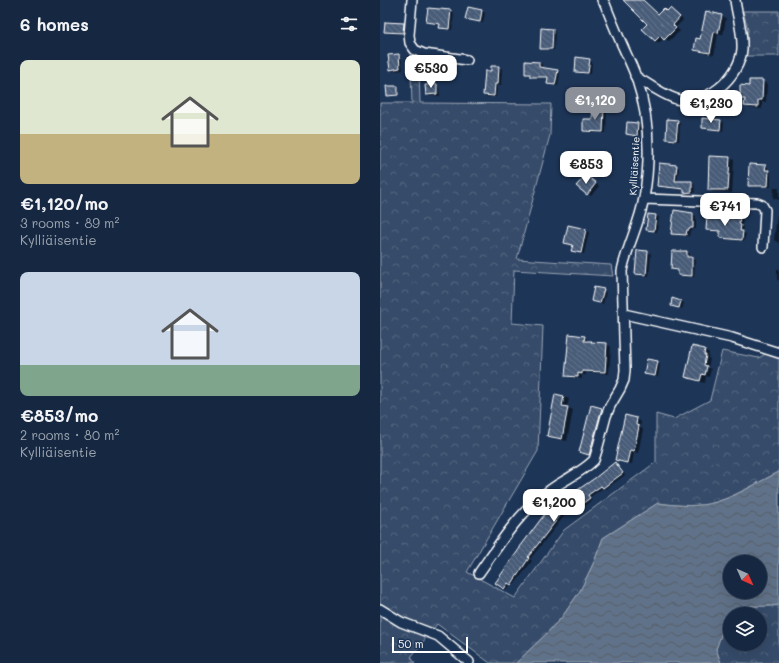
<!DOCTYPE html>
<html lang="en">
<head>
<meta charset="utf-8">
<style>
  body { margin:0; font-family:Mali,sans-serif; background:#23344c; color:#f1f3f6; height:100vh; display:flex; flex-direction:column; font-size:15px; white-space:nowrap }
  * { box-sizing:border-box; margin:0 }
  p { font-size:13px; color:#9ea6b1 }
  .icon { flex:none; width:22px; height:22px; fill:none; stroke:currentColor; stroke-width:2; stroke-linecap:round; stroke-linejoin:round }
  .map { position:relative; flex:1; overflow:hidden }
  .panel { display:flex; flex-direction:column; background:#162841; width:380px }
  .panel>* { flex:none }
  .needle { width:26px; rotate:135deg }
  .controls { position:absolute; left:343px; top:555px; display:grid; gap:8px }
  .controls a { display:grid; place-items:center; width:44px; height:44px; border-radius:50%; background:#162841; box-shadow:0 4px 16px #0002,0 0 0 1px #35445a; font-size:20px }
  .scale { position:absolute; left:12px; bottom:10px; width:76px; box-sizing:border-box; padding-left:4px; border:2px solid #fff; border-top:0; font-size:11px; line-height:14px; white-space:nowrap; color:#fff; -webkit-text-stroke:3px #1d3557; paint-order:stroke }
  .price { position:absolute; translate:-50% -34px; padding:0 9px; border-radius:8px; background:#fff; color:#222; font-size:13px; line-height:26px; filter:drop-shadow(0 1px 2px #0008) }
  .price::after { content:''; position:absolute; left:50%; top:24px; width:12px; height:9px; margin-left:-6px; background:inherit; clip-path:polygon(0 0,100% 0,50% 100%) }
  .price.active { background:#8c9099; color:#fff }
  ul { padding:0; list-style:none }
  li { display:grid; align-content:center; gap:8px; height:212px; padding:0 20px }
  li span { display:grid; place-items:center; height:124px; border-radius:8px; color:#555 }
  li>.icon { margin-inline-start:auto }
  span .icon { width:72px; height:72px; fill:#fffc; stroke-width:1 }
  li b { font-size:17px }
  h2 { display:flex; justify-content:space-between; align-items:center; height:48px; padding:0 20px; font-size:17px }
  main { display:flex; flex:1; min-height:0 }
  .map>svg:first-child { display:block }
  .forest { fill:url(#forest-crowns); stroke:#9aa5b4 }
  .water { fill:url(#water-waves); stroke:#a0aab8; fill-rule:evenodd }
  .shadow { fill:#0007 }
  .building { fill:url(#building-back-hatch); stroke:#fff }
  .lines { fill:none; stroke-linecap:round; stroke-linejoin:round }
  .street-casing { stroke:#fff; stroke-width:12 }
  .street { stroke:#1d3557; stroke-width:9 }
  .labels { text-anchor:middle; dominant-baseline:central; stroke-width:3.5; stroke-linejoin:round; paint-order:stroke }
  .street-label { font-size:10px; fill:#fff; stroke:#1d3557 }
</style>
</head>
<body>
<main>
<section class="panel">
<h2>6 homes<svg class="icon" aria-label="filters" viewBox="0 0 24 24"><path d="M4 7h16M4 17h16"/><circle cx="9" cy="7" r="2"/><circle cx="15" cy="17" r="2"/></svg></h2>
<ul>
<li><span style="background:linear-gradient(#dfe7d0 60%,#c2b280 0)"><svg class="icon" aria-label="home" viewBox="0 0 24 24"><path d="M3 11l9-7 9 7M6 9v11h12V9"/></svg></span><div><b>€1,120/mo</b><p>3 rooms · 89 m²</p><p>Kylliäisentie</p></div></li>
<li><span style="background:linear-gradient(#c9d6e8 75%,#7fa58c 0)"><svg class="icon" aria-label="home" viewBox="0 0 24 24"><path d="M3 11l9-7 9 7M6 9v11h12V9"/></svg></span><div><b>€853/mo</b><p>2 rooms · 80 m²</p><p>Kylliäisentie</p></div></li>
</ul>
</section>
<div class="map">
<svg width="399" height="663" viewBox="0 0 399 663">
  <defs>
    <pattern id="forest-crowns" width="20" height="18" patternUnits="userSpaceOnUse"><rect width="20" height="18" fill="#364b69"/><path d="M2 6a3 3 0 1 1 6 0M12 15a3 3 0 1 1 6 0" fill="none" stroke="#546680"/></pattern>
    <pattern id="water-waves" width="16" height="10" patternUnits="userSpaceOnUse"><rect width="16" height="10" fill="#617289"/><path d="M0 5q4-4 8 0t8 0" fill="none" stroke="#555d67"/></pattern>
    <pattern id="building-back-hatch" width="6" height="6" patternUnits="userSpaceOnUse"><rect width="6" height="6" fill="#4a5d79"/><path d="M-1 5l2 2M0 0l6 6M5-1l2 2" fill="none" stroke="#65758d"/></pattern>
  </defs>
  <rect width="100%" height="100%" fill="#1d3557"/>
  <filter id="ink" filterUnits="userSpaceOnUse"><feTurbulence type="fractalNoise" baseFrequency=".025" numOctaves="2"/><feDisplacementMap in="SourceGraphic" scale="8" xChannelSelector="R" yChannelSelector="G"/><feConvolveMatrix kernelMatrix="1 2 1 2 8 2 1 2 1" color-interpolation-filters="sRGB"/></filter>
  <g filter="url(#ink)">
    <path class="forest" d="M363,11H399V56H366L368,30Z
      M30,49L39,68L40,103L171,104L170,135L137,259L231,265L233,276L134,270L132,323L163,326L158,451L87,572L135,598L184,530L276,462V414L294,419L330,400L342,351L379,358L399,345V472C378,482 350,500 328,504C311,507 294,505 278,503L223,538L214,562L200,591L182,617L165,635L136,663H110L57,624L31,657L35,663H0V103H32Z
      M399,605V663H341L336,649L345,624L350,618V644H380V614H353C363,603 377,607 389,606C393,606 396,605 399,605Z"/>
    <path class="water" d="M399,472V605C396,605 393,606 389,606C377,607 363,603 353,614H350V618L345,624L336,649L341,663H136L165,635L182,617L200,591L214,562L223,538L278,503C294,505 311,507 328,504C351,500 378,482 399,472ZM350,562H380V592H350Z"/>
    <path class="shadow" d="M250,0H263L279,15L284,9L288,11L290,9L294,12L303,20L296,27L300,31L289,41L284,38L279,43L275,41L268,24Z
      M89,8L102,11L105,13L103,23L89,20L87,19Z
      M49,9L71,11L74,13L72,30L63,29L61,28V25L50,23L47,22Z
      M341,16L346,18L343,35L338,34L334,55L319,52L315,49L321,40Z
      M24,24L26,25V34L8,33L5,31Z
      M173,30L175,31L174,50H164L161,48Z
      M19,55L21,57L23,70L13,71L10,69Z
      M210,60L212,62L211,74L199,73L196,71Z
      M159,63L162,64V69L178,71L180,73L178,86L171,85L168,83L169,78H154L151,76V75L146,73Z
      M112,67H119L122,69L121,85H117L116,97H107L104,95L111,72Z
      M382,81L387,84L386,102H382V109L370,108L365,106L366,101L361,98L370,87Z
      M56,85L59,87L60,96H50L47,95Z
      M18,87H19V95L9,96Z
      M224,108L227,110L226,133L206,132L204,130Z
      M297,121L300,123L299,141H290L287,139Z
      M341,121L344,122L343,131L326,129L323,128Z
      M258,124L261,126L259,136L250,135L247,134Z
      M350,158L354,160L352,193L333,192L329,189Z
      M296,166L299,168L297,182H312L314,183L315,193L308,194L305,192V190L280,187L278,185Z
      M385,166L388,167V171L391,172V187H372L369,185Z
      M209,178L219,186L211,196L198,186Z
      M394,188H399V200L393,198Z
      M313,214L316,216V229H313L312,231H310L309,236L295,235L292,233Z
      M397,215H399V243L394,240Z
      M276,216L279,217L277,232L270,231L267,229Z
      M360,218L363,220L362,226L363,227V232L366,234L364,241L344,239L341,238V232L330,231L327,229Z
      M189,227L206,230L209,232L204,254L195,252L192,251L194,245Z
      M258,251L268,252L271,254L269,276L259,275L256,273Z
      M293,252H307L310,254V258L315,260L314,277L302,276L299,275V271L295,270L293,269Z
      M397,269H399V281L397,279Z
      M223,290L226,292L223,304L212,300Z
      M301,302L304,303L302,309L292,306Z
      M204,337L208,340V342L213,343L227,344L231,347L229,374L206,372V375H202V379L190,377L186,375Z
      M313,347L325,350L329,353L328,358L330,359L328,368L331,369L329,377L326,376L325,383L311,379L306,377Z
      M277,362L280,364L278,377L268,375L265,373Z
      M176,395L184,397L189,399L187,407L193,410L187,441L173,438L168,435Z
      M212,406L222,409L226,412L214,457L205,454L200,452Z
      M246,417L257,419L261,422L260,428L263,429L258,453L254,452L252,464L241,462L236,459Z
      M235,463L237,465L245,475L226,489L223,488L210,497L212,500L193,514L189,510L150,559L152,561L134,585L131,584L127,590L124,589L142,548L215,479Z"/>
    <path class="building" d="M243,0H263L278,14L284,8L287,11L290,8L300,17L293,25L296,28L284,40L280,36L275,41L262,29L267,24Z
      M88,7L102,10L100,22L85,19Z
      M48,8L71,10L69,29L59,28L60,24L46,22Z
      M326,11L342,15L338,33L334,32L330,53L314,50L316,38L320,39Z
      M5,22L24,23L23,33L4,32Z
      M161,28L173,29L172,49H160Z
      M19,54L20,68L10,70L8,55Z
      M196,57L210,59L208,73L195,72Z
      M145,61L159,62V67L178,70L175,85L167,84L168,77H150V74H145Z
      M111,66H119L118,84H115L114,96L103,95L105,71H111Z
      M369,80H383L382,100H378V107L364,106L365,99H360V85L369,86Z
      M57,84V94L46,95L45,85Z
      M6,86H18V95L7,96Z
      M213,107H224L223,132L203,131V119H212Z
      M322,118L341,120L340,130L322,128Z
      M287,119L298,120L296,140L286,139Z
      M247,122L258,123L257,136L246,134Z
      M329,156L350,157L348,190H328Z
      M279,163L297,165L295,181H312V192L304,193V189L277,186Z
      M369,164L386,165L385,170H389L388,186H368Z
      M206,175L216,183L207,195L196,186Z
      M294,210L313,213V228H310L309,230H307L306,235L291,234Z
      M268,214L276,215L274,231L266,230Z
      M327,215L347,217V216L360,217L359,224L361,225L360,231H363L362,240L340,238V231L326,230Z
      M188,225L206,229L201,253L191,251L193,245L184,243Z
      M257,250L268,251L266,275L255,274Z
      M292,251H307V257H312V276L298,275V270L291,269Z
      M214,287L224,289L220,303L211,301Z
      M292,298L301,301L299,308L291,306Z
      M189,334L205,336L204,341H212L211,342L227,343L225,372L202,371V374L198,373V377L185,376Z
      M312,346L325,349L324,355H326L324,365L327,366L325,375L322,374L320,381L305,377Z
      M267,359L278,361L275,376L264,374Z
      M175,394L184,396L182,406L188,407L182,439L167,436Z
      M211,405L222,408L209,455L199,452Z
      M245,415L257,418L256,425L259,426L254,451L250,450L247,463L235,460Z
      M235,462L243,473L223,488L221,486L208,495L210,498L190,513L186,508L148,557L149,558L131,585L128,583L124,589L115,583L140,548V547L167,511L215,478Z"/>
    <g class="lines">
      <defs>
        <path id="street" d="M32,0L29,35L30,43L35,50L44,54L87,60
          M255,76C268,84 281,94 296,99C325,108 360,77 362,49C363,31 357,17 355,0
          M264,199L377,203L382,205L385,210L383,247
          M244,314L352,338L399,353
          M99,573C116,549 132,523 154,503C163,495 173,487 184,481C194,475 205,469 214,460L217,450L226,416L230,406L240,389L244,380L245,370L242,271C247,246 260,223 264,198C271,158 269,115 256,77C253,68 248,58 244,49C237,34 231,19 225,4L222,0
          M0,609L21,622L58,636L89,662"/>
      </defs>
      <use href="#street" class="street-casing"/>
      <use href="#street" class="street"/>
    </g>
  </g>
  <g class="labels">
    <g class="street-label">
      <text transform="translate(254 166) rotate(-87)">Kylliäisentie</text>
    </g>
  </g>
</svg>
<div class="controls">
<a><svg class="needle" viewBox="-14 -14 28 28"><path d="M0-13l5 13h-10z" fill="#e53935"/><path d="M0 13l5-13h-10z" fill="#9ea6b1"/></svg></a>
<a><svg class="icon" aria-label="layers" viewBox="0 0 24 24"><path d="M12 4l9 5-9 5-9-5zM3 14l9 5 9-5"/></svg></a>
</div>
<div class="scale">50 m</div>
<b class="price" style="left:51px;top:89px">€530</b>
<b class="price active" style="left:215px;top:121px">€1,120</b>
<b class="price" style="left:331px;top:124px">€1,230</b>
<b class="price" style="left:206px;top:185px">€853</b>
<b class="price" style="left:345px;top:227px">€741</b>
<b class="price" style="left:174px;top:523px">€1,200</b>
</div>
</main>
</body>
</html>
